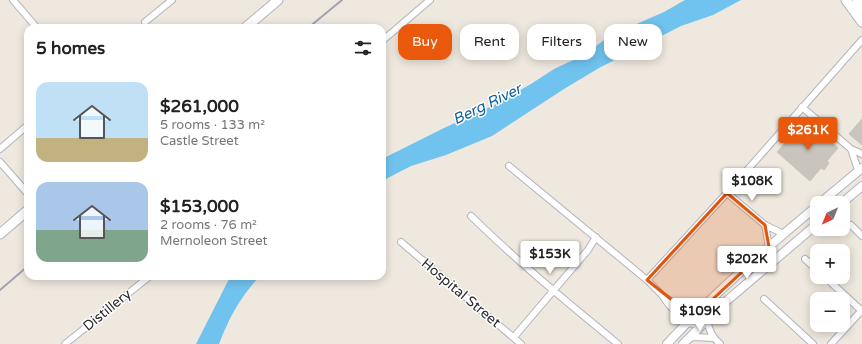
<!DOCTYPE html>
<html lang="en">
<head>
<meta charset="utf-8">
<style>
  body { margin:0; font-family:"Varela Round",sans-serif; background:#f6f6f6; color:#222; height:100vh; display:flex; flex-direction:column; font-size:15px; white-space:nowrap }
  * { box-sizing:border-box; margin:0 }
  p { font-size:13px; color:#767676 }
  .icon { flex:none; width:22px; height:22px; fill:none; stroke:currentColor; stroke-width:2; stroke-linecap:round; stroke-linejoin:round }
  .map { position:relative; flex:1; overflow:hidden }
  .panel { position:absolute; left:24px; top:24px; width:362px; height:256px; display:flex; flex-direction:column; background:#fff; border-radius:12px; box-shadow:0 2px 10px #0003 }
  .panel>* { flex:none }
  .banner { position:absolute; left:398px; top:24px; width:380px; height:36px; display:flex; gap:8px }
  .needle { width:26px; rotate:223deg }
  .fabs { position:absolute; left:810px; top:196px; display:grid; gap:8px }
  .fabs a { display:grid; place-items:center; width:40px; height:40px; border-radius:8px; background:#fff; box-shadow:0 2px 10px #0003; font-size:20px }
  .price { position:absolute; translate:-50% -34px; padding:0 9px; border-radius:4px; background:#fff; color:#222; font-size:13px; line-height:26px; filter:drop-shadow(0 1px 2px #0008) }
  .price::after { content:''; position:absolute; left:50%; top:24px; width:12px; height:9px; margin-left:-6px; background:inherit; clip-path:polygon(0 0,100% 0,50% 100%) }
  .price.current { background:#ea580c; color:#fff }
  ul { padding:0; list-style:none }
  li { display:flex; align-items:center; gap:12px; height:100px; padding:0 12px }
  li span { display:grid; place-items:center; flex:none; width:112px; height:80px; border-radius:12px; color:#555 }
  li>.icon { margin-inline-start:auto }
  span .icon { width:48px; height:48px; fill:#fffc; stroke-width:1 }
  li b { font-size:17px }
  h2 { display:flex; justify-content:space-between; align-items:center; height:48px; padding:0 12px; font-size:17px }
  .chip { padding:0 14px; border-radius:12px; background:#fff; box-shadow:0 2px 10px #0003; font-size:14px; line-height:36px }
  .chip.current { background:#ea580c; color:#fff }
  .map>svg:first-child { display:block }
  .water { fill:#71c3ef }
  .building { fill:#c9c5be; stroke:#c9c4b8 }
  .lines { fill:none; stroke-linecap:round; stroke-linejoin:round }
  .minor-casing { stroke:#b2b3bf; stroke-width:8 }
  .tertiary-casing { stroke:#b2b3bf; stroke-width:10 }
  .secondary-casing { stroke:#b2b3bf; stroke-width:11 }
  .minor { stroke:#fff; stroke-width:6 }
  .tertiary { stroke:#fff; stroke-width:8 }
  .secondary { stroke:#fff; stroke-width:9 }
  .rail { stroke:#a1a2b6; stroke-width:2 }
  .marked { fill:#df570e; fill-opacity:0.2; stroke:#df570e; stroke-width:3; stroke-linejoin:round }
  .labels { text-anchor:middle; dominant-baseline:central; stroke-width:3; stroke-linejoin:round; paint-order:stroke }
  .street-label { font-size:14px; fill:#2c2c2c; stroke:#fff }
  .water-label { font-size:15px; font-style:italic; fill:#0d619f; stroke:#fff }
</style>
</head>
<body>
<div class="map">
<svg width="862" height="344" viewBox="0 0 862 344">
  <rect width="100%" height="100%" fill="#eee8de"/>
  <path class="water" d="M685,0H741L713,15L681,26L599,68L564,89L492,136L446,155L411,166L382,181V159L444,128L494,105L531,84L554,69L586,54L609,36L664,12Z
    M232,276H260C241,296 229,318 219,344H196L229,279Z"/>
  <path class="building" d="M862,119V145L849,134Z
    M806,120L838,148L827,161L829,163L824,170L821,168L810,181L777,152Z"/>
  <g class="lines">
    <defs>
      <path id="minor" d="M13,0L37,28
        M145,22L172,0
        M382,41L430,0
        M802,107L851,149L862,154
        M0,149L28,125
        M851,149L858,170
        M0,162L28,194
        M509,166L647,280L662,295L669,305L687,323L701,325
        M727,193L765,225L784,234
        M471,216C518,262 568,303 618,344
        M765,225L769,247
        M851,225L862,236
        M401,242L521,344
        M805,259L817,270
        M825,277L862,311
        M647,280L727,193L862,40
        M665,297L685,310L699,312
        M764,299L813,344
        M707,319C709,330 712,337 720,344
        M514,337L588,250L596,237
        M689,338L695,337L713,338
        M65,344L150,276
        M831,344L862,310"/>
      <path id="tertiary" d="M820,203L862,168
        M842,203L862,186
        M667,344C713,294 765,249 817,206
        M683,344L723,304L817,224"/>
      <path id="secondary" d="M846,0L862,22
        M857,0L862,9
        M245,28L278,0
        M0,234L28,210"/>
    </defs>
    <use href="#minor" class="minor-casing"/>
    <use href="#tertiary" class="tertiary-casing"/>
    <use href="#secondary" class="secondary-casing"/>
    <use href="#minor" class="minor"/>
    <use href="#tertiary" class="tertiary"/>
    <use href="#secondary" class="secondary"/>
    <path class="rail" d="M308,28L342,0
      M0,290L28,266"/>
  </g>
  <path class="marked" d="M727,193L765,225L769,247L699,312L682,308L647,280Z"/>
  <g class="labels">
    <g class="street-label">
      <text transform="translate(461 293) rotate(40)">Hospital Street</text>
      <text transform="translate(107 310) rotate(-39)">Distillery</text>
    </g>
    <g class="water-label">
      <text transform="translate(487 104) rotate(-26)">Berg River</text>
    </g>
  </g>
</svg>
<div class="fabs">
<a><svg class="needle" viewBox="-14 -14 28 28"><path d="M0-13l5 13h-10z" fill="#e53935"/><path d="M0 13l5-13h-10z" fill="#767676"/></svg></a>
<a>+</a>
<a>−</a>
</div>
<b class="price current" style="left:808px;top:151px">$261K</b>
<b class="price" style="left:752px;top:202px">$108K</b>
<b class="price" style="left:550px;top:275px">$153K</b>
<b class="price" style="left:747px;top:280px">$202K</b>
<b class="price" style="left:700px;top:332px">$109K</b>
<div class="banner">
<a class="chip current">Buy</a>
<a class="chip">Rent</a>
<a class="chip">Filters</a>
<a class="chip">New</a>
</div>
<section class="panel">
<h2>5 homes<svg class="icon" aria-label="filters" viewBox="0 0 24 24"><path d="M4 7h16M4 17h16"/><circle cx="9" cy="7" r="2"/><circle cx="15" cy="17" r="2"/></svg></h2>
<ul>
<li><span style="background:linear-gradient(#bfe0f5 70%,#c2b280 0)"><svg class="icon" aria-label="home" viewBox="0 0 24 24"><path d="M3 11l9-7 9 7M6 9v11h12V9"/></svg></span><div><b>$261,000</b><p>5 rooms · 133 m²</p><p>Castle Street</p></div></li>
<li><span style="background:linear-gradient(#a9c7e8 60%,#7fa58c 0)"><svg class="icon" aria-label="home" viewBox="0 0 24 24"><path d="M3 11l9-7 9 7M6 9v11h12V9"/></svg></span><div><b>$153,000</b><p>2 rooms · 76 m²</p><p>Mernoleon Street</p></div></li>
</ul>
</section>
</div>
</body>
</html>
